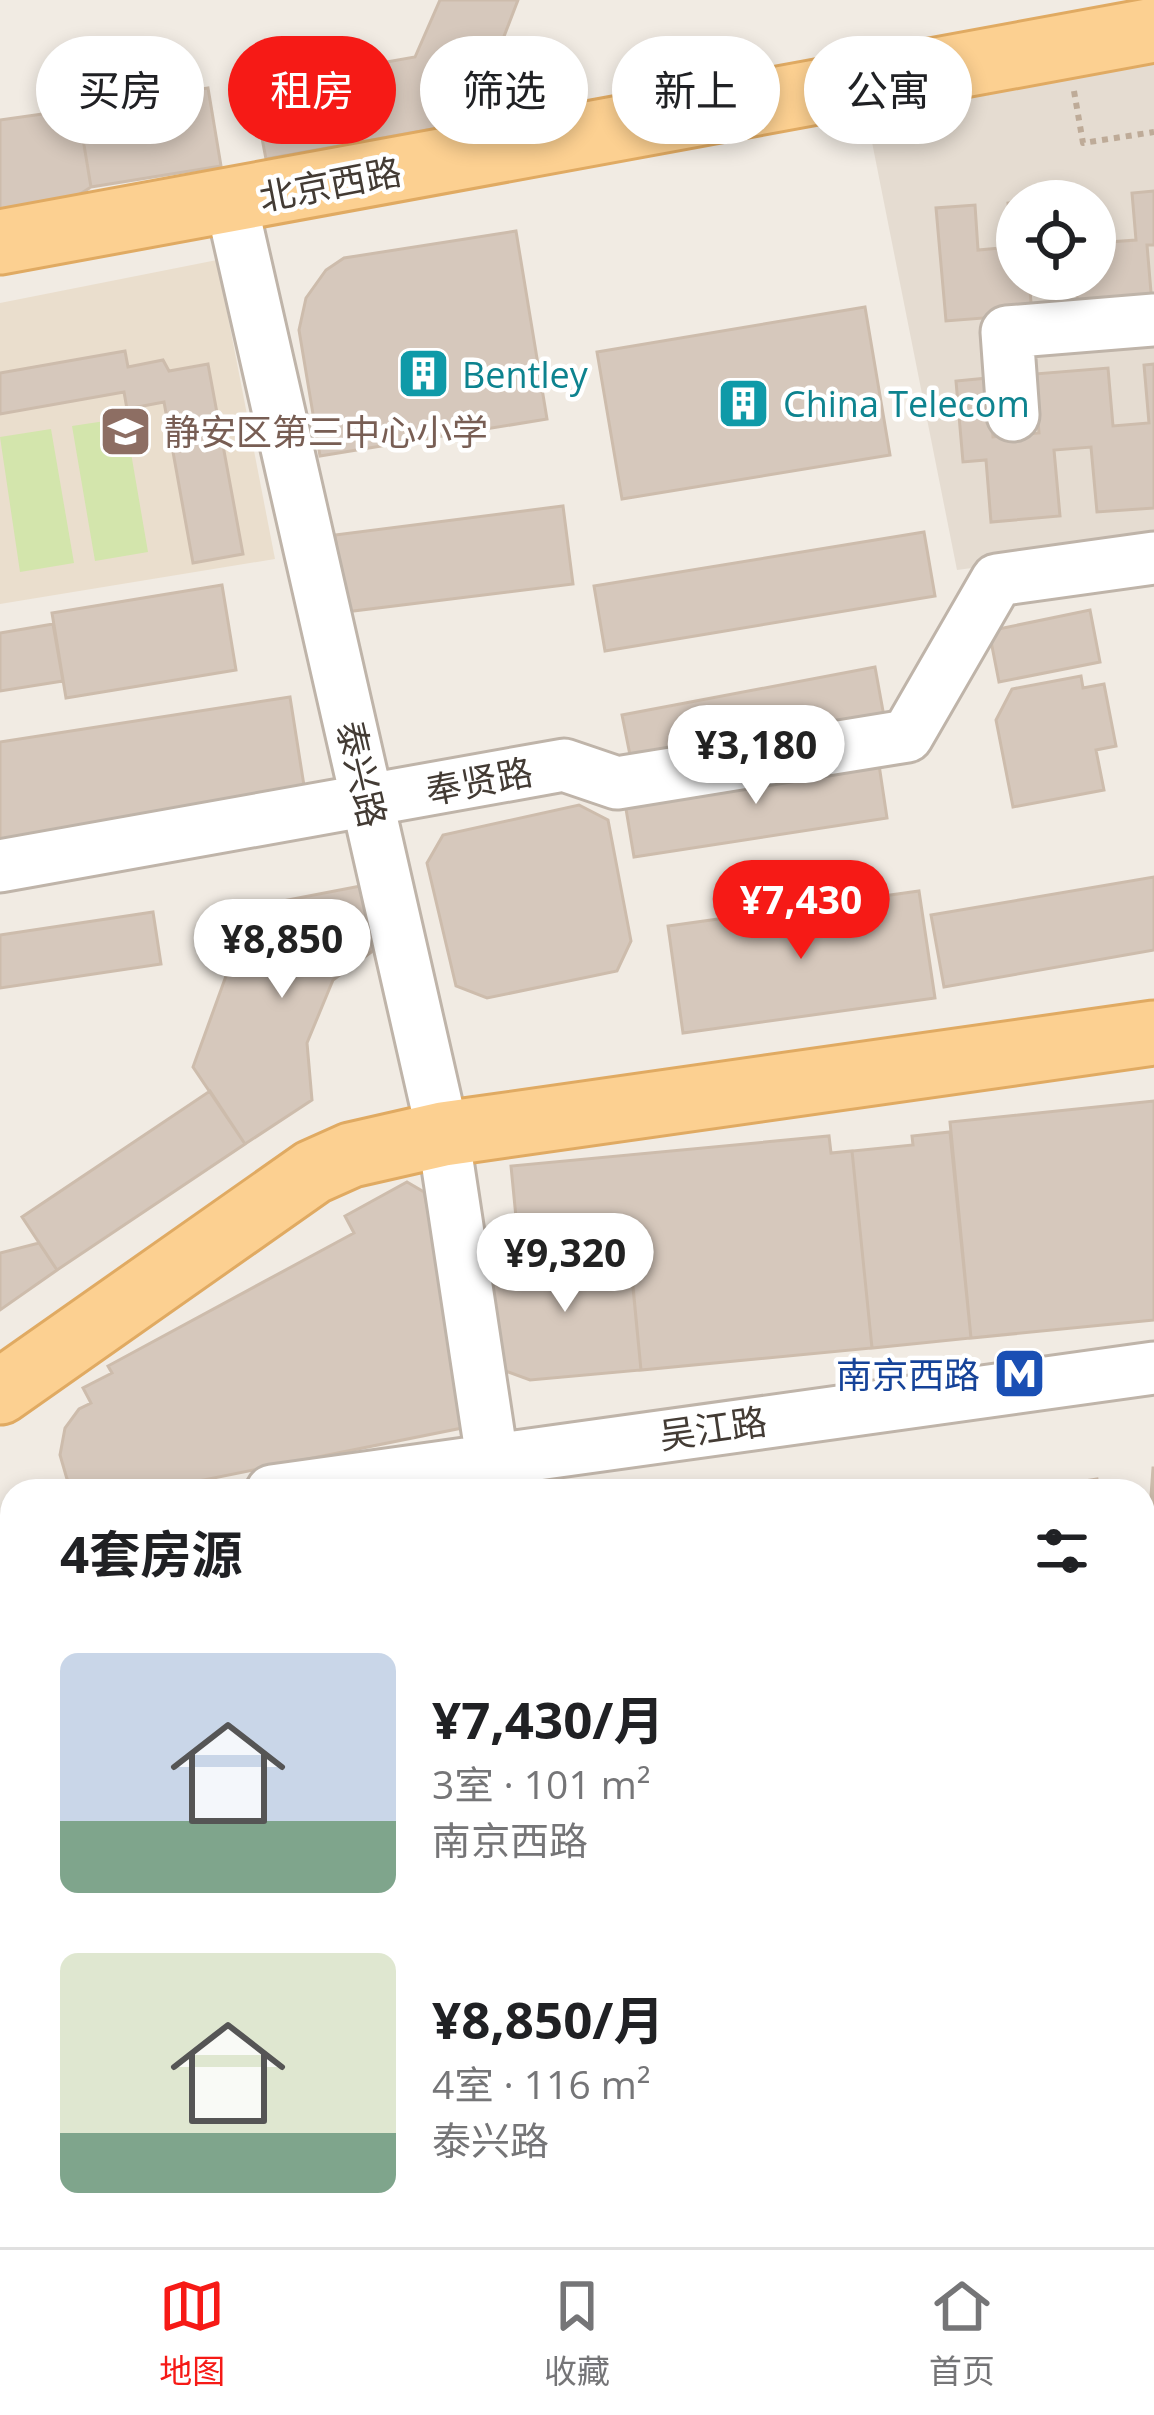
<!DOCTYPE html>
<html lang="zh">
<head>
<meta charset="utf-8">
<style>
  body { margin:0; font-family:"Open Sans","Noto Sans SC",sans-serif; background:#f6f6f6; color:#202124; height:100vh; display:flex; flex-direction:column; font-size:45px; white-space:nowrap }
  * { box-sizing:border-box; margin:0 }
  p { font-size:39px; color:#757577 }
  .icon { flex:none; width:66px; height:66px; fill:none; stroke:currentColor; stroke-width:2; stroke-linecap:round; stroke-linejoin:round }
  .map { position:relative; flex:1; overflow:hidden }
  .sheet { position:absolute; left:0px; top:1479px; width:1155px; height:768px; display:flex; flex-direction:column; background:#fff; border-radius:36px 36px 0 0; box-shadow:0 6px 18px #0003 }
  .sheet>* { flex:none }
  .hud { position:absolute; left:36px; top:36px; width:1083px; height:108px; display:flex; gap:24px }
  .controls { position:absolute; left:996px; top:180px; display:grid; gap:24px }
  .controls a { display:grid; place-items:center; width:120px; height:120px; border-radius:50%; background:#fff; box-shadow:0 6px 18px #0003; font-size:60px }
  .price { position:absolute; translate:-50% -102px; padding:0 27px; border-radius:42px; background:#fff; color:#222; font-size:39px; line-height:78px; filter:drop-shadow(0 3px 6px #0008) }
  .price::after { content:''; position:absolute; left:50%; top:72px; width:36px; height:27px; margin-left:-18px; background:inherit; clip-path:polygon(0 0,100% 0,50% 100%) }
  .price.selected { background:#f61a16; color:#fff }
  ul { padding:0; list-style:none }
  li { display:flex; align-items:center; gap:36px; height:300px; padding:0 60px }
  li span { display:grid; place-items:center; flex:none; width:336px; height:240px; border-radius:18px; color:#555 }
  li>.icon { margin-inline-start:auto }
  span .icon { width:144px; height:144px; fill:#fffc; stroke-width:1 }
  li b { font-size:51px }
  h2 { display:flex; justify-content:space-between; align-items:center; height:144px; padding:0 60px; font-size:51px }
  .pill { padding:0 42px; border-radius:54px; background:#fff; box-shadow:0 6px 18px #0003; font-size:42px; line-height:108px }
  .pill.selected { background:#f61a16; color:#fff }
  .tab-bar { display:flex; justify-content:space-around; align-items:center; height:168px; border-top:3px solid #e0e0e0; background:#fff; font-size:33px; color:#757577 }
  .tab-bar a { display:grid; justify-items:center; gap:6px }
  .tab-bar .selected { color:#f61a16 }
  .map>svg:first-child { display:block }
  .residential { fill:#e5dcd1; fill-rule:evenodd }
  .commercial { fill:#f4dfce }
  .education { fill:#eadecd }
  .green { fill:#d3e5ac }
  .building { fill:#d6c8bc; stroke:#cdbcac; stroke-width:3 }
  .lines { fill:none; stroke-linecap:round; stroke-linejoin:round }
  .minor-casing { stroke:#bfb4a9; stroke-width:57 }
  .major-casing { stroke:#e0aa62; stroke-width:69 }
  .path { stroke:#beab98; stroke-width:6; stroke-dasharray:6 6; stroke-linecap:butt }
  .minor { stroke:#fff; stroke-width:51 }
  .major { stroke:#fcd091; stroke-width:63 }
  .labels { text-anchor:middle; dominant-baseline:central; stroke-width:9; stroke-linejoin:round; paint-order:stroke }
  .street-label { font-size:36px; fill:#433b34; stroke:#fff }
  .culture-label { font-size:36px; fill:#0d838f; stroke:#fff; text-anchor:start }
  .education-label { font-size:36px; fill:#785e54; stroke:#fff; text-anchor:start }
  .transit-label { font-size:36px; fill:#164399; stroke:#fff; text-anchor:end }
</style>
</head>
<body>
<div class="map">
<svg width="1154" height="2247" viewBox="0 0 1154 2247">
  <rect width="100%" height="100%" fill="#f1ebe3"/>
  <path class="residential" d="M1154,56V543L957,570L866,112ZM1017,201H1095V279H1017Z"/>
  <path class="commercial" d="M12,1795V2235H119L120,2247H0V1798Z
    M1154,1904V2247H152L151,2235H1143V1905Z"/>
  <path class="education" d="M217,260L275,559L0,604V303Z"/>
  <path class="green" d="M125,418L148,552L95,561L72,426Z
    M51,429L74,563L20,572L0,437Z"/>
  <path class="building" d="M440,0H518L471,122L266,159L252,86L415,57Z
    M208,88L221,166L91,187L78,109Z
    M78,109L91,187L58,208L0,218V120Z
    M1154,191V245H1147L1152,304L1078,310L1076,279H1095V243L1136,240L1132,193Z
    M1017,202V279H1029L1032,314L946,321L936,208L975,205L978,250L1012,247L1008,203Z
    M516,231L547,419L320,456L299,330L306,298L326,270L344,258Z
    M865,307L890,455L622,499L597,352Z
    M125,351L128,367L163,360L169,371L208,364L243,554L193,563L164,402L127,409L124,392L0,414V373Z
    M1154,364V508L1097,512L1091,447L1054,450L1060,516L991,522L986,460L963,462L956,381L988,378L993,437L1039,433L1034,374L1108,368L1113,426L1149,423L1144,365Z
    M563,506L573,584L345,612L335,535Z
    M924,532L935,596L605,651L594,586Z
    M222,585L236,670L66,698L52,613Z
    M1090,610L1100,662L999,682L989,631Z
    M53,624L63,681L0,691V633Z
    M875,667L885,722L633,770L622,715Z
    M1081,676L1083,688L1104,684L1116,746L1096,750L1104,790L1013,807L996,720L1012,689Z
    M290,697L305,792L0,840V742Z
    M878,758L887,818L634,857L624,797Z
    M579,805L608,820L631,941L617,971L487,998L456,986L427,863L443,835Z
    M1154,877V950L944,987L931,915Z
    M376,883L389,939L333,980L307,1043L312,1100L245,1144L193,1067L251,907Z
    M919,891L935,998L683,1033L668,926Z
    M153,912L161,964L0,988V935Z
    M210,1091L245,1144L57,1270L22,1217Z
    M1154,1101V1320L971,1338L950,1122Z
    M950,1132L971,1338L872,1348L852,1151L913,1145L912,1136Z
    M829,1136L831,1153L852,1151L872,1348L641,1370L628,1237L519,1248L511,1166Z
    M407,1182L424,1192L472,1426L149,1491H84L67,1479L60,1455L65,1428L79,1409L91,1403L83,1388L112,1373L108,1366L354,1233L345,1216Z
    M39,1243L57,1270L0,1310V1253Z
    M623,1245L624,1256L630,1255L641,1370L530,1380L492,1366L484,1281L515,1279L513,1254Z
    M1153,1468H1154V1583L1143,1581V1525L1149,1524Z
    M1097,1479L1099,1491H1023Z
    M1154,1636V1751L1143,1695V1638Z
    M1154,1782V1841L1143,1842V1785Z"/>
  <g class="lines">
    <defs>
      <path id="minor" d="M231,202L443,1134L497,1491
        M1013,415L1007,332L1154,320
        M0,866L564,765L617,783L907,736L997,580L1154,558
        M272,1491L1154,1368
        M0,1559L12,1602
        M1143,1620H1154
        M1143,1979L1154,1977
        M136,2235L137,2247
        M583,2235L585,2247"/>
      <path id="major" d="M0,242L1154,30
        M0,1392L313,1172L351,1155L443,1134L1154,1033"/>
    </defs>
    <use href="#minor" class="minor-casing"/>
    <use href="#major" class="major-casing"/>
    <path class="path" d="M1074,91L1083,143L1154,132
      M741,2235L743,2247
      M829,2235L830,2247"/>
    <use href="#minor" class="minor"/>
    <use href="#major" class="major"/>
  </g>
  <defs>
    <symbol id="building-square" viewBox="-11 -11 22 22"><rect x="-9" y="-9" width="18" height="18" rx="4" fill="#0f9aa8" stroke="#fff"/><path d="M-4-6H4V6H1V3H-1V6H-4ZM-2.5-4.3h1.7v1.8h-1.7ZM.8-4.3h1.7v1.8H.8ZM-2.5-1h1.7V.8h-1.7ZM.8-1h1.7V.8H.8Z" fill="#fff"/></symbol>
    <symbol id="school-square" viewBox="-11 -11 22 22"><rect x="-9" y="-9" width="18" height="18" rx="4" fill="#8d6e63" stroke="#fff"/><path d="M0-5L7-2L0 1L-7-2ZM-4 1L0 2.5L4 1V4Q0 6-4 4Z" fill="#fff"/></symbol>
    <symbol id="metro-square" viewBox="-11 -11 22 22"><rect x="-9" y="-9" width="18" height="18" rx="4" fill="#1a4fb4" stroke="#fff"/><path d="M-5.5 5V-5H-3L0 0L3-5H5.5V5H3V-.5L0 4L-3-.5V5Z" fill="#fff"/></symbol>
  </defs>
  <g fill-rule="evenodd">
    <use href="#building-square" x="394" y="344" width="59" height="59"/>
    <use href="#building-square" x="714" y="374" width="59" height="59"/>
    <use href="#school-square" x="96" y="402" width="59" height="59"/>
    <use href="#metro-square" x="990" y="1344" width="59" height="59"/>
  </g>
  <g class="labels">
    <g class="street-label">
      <text transform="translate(330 184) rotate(-11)">北京西路</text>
      <text transform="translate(362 774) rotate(77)">泰兴路</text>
      <text transform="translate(479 781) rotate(-11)">奉贤路</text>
      <text transform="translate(713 1428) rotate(-8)">吴江路</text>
    </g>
    <g class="culture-label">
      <text x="462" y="374">Bentley</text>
      <text x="783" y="403">China Telecom</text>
    </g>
    <g class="education-label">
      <text x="164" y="431">静安区第三中心小学</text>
    </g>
    <g class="transit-label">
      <text x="980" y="1374">南京西路</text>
    </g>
  </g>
</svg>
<div class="controls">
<a><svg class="icon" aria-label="locate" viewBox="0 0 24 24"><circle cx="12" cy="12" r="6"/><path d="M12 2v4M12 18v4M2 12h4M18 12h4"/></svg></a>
</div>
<b class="price" style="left:756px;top:807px">¥3,180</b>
<b class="price selected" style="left:801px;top:962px">¥7,430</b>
<b class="price" style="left:282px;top:1001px">¥8,850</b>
<b class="price" style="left:565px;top:1315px">¥9,320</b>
<div class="hud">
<a class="pill">买房</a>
<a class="pill selected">租房</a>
<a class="pill">筛选</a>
<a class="pill">新上</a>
<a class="pill">公寓</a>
</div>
<section class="sheet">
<h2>4套房源<svg class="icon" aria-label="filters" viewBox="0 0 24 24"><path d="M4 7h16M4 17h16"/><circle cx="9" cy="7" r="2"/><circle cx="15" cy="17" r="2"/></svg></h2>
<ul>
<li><span style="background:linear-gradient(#c9d6e8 70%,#7fa58c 0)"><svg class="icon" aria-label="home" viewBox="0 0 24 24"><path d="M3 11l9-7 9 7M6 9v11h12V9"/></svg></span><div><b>¥7,430/月</b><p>3室 · 101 m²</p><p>南京西路</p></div></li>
<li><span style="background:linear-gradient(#dfe7d0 75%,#7fa58c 0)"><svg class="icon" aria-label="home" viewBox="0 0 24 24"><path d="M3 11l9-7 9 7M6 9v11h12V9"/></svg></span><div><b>¥8,850/月</b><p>4室 · 116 m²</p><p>泰兴路</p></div></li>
</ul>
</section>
</div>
<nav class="tab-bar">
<a class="selected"><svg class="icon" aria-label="map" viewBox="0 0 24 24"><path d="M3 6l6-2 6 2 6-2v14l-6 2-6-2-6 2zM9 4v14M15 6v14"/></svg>地图</a>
<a><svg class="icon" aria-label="saved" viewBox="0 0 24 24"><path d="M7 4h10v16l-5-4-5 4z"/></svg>收藏</a>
<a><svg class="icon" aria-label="home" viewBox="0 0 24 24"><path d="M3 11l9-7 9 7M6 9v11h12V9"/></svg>首页</a>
</nav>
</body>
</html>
